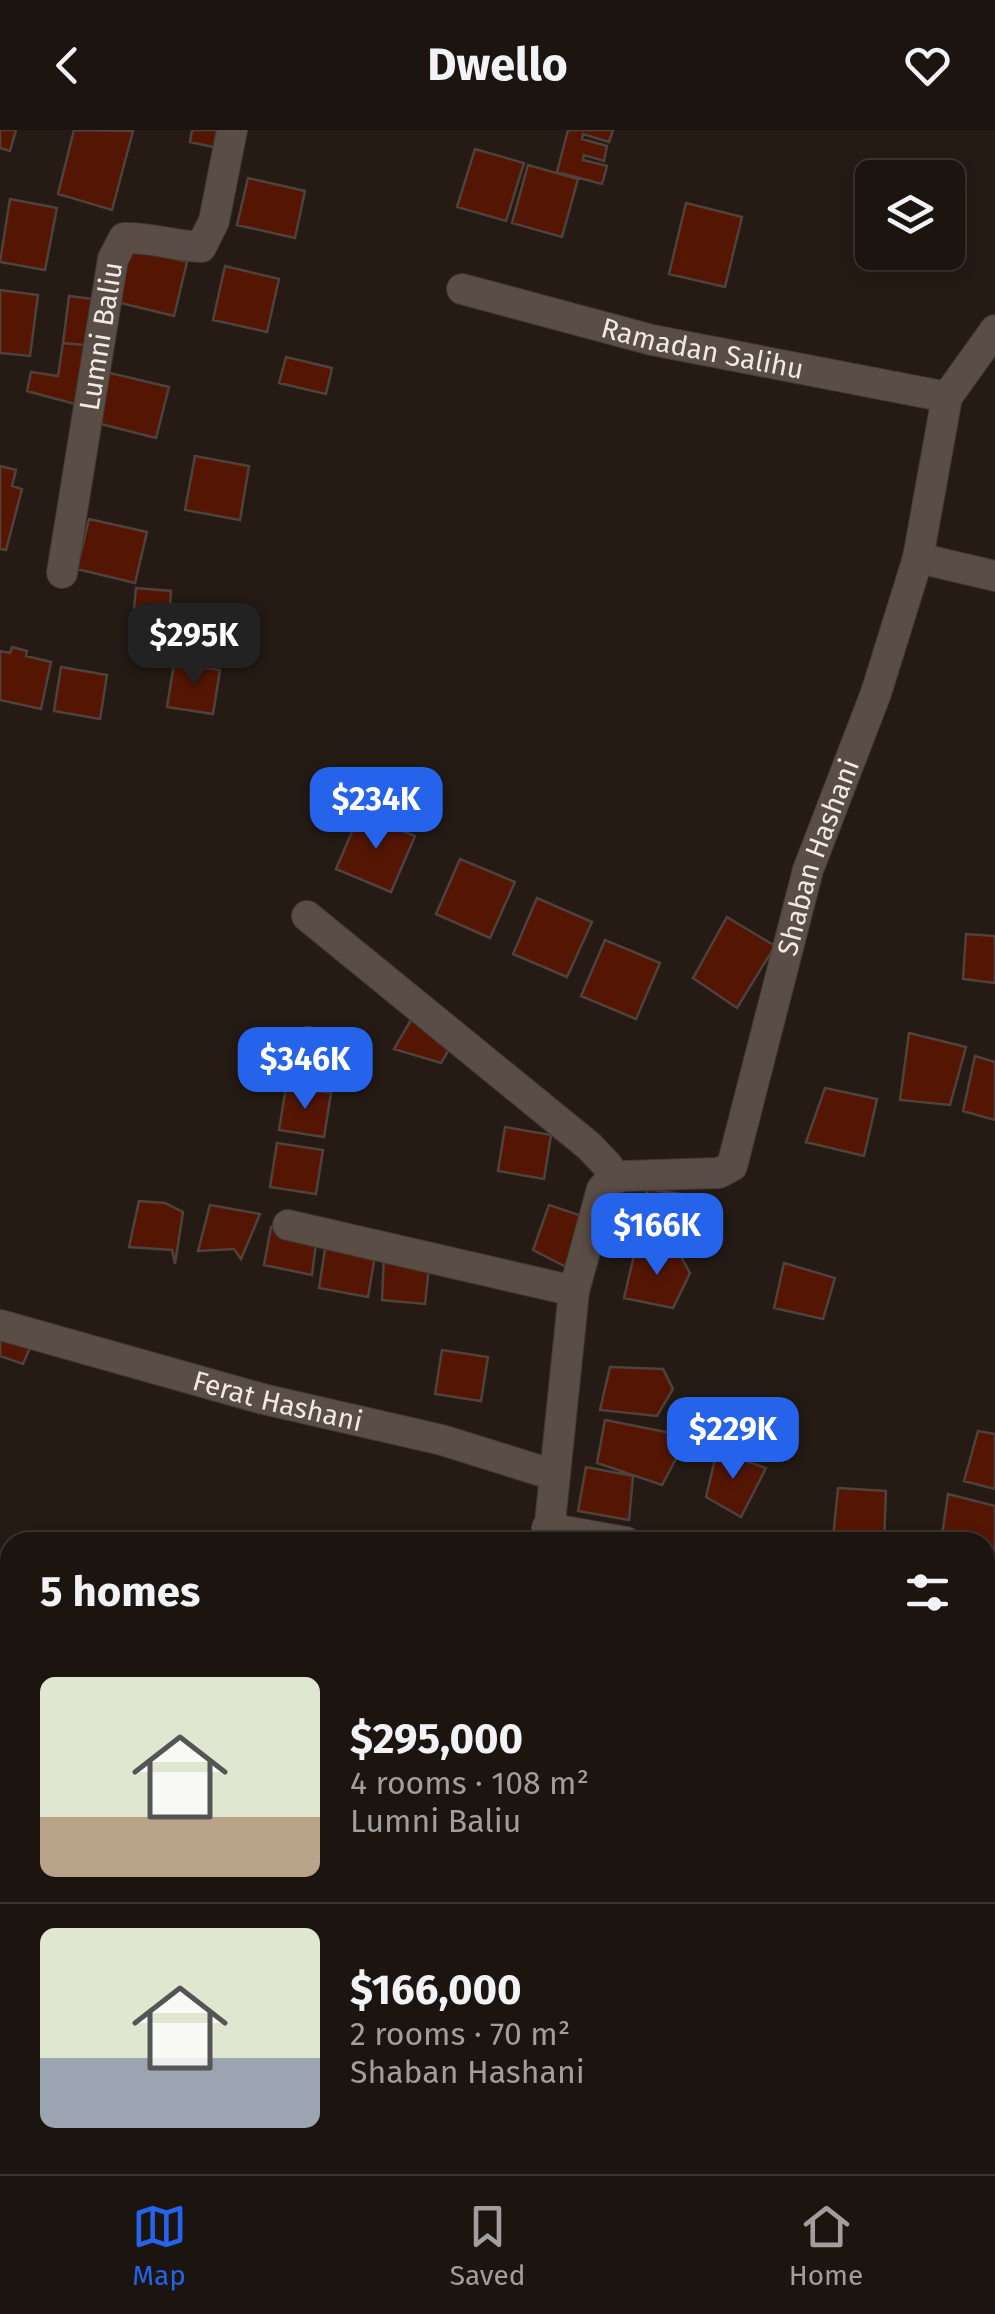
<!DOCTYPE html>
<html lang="en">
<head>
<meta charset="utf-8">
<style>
  body { margin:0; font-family:"Fira Sans",sans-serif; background:#29211d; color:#f1f3f6; height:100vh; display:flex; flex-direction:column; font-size:38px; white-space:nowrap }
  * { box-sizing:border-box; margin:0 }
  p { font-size:32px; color:#a09e9e }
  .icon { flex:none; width:55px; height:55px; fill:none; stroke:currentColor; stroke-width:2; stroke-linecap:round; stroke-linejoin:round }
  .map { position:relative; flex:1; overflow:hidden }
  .details { position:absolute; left:0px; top:1402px; width:995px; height:642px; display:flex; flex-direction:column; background:#1c140f; border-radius:30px 30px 0 0; box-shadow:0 5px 15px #0003,0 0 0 2px #3a332f }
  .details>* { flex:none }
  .buttons { position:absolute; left:855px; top:30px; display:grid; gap:20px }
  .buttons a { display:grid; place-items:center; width:110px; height:110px; border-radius:15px; background:#1c140f; box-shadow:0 5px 15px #0003,0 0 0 2px #3a332f; font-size:50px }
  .price { position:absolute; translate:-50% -85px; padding:0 22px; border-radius:20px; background:#2563eb; color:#fff; font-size:32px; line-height:65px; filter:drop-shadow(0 2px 5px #0008) }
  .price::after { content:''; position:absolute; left:50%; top:60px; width:30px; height:22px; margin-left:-15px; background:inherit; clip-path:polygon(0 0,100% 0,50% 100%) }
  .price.selected { background:#222; color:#fff }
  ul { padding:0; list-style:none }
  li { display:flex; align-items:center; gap:30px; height:250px; padding:0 40px }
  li+li { border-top:2px solid #3a332f }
  li span { display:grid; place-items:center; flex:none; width:280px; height:200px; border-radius:15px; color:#555 }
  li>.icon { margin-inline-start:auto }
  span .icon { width:120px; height:120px; fill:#fffc; stroke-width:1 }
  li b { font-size:42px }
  h2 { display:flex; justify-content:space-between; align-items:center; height:120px; padding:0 40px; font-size:42px }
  header { display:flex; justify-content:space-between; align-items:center; height:130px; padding:0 40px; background:#1c140f; font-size:45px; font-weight:700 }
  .menu { display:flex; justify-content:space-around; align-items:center; height:140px; border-top:2px solid #3a332f; background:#1c140f; font-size:28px; color:#a09e9e }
  .menu a { display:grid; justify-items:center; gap:5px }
  .menu .selected { color:#2563eb }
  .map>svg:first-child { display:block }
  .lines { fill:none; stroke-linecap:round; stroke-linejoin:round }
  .river { stroke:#306595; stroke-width:58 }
  .building { fill:#541603; stroke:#4f413c; stroke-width:2.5 }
  .minor-casing { stroke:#403834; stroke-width:32 }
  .minor { stroke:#594d45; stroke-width:30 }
  .labels { text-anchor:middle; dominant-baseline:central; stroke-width:9; stroke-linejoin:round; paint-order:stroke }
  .street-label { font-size:28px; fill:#f1e9e4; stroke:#251b14 }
</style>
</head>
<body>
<header><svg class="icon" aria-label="back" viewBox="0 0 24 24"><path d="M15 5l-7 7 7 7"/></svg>Dwello<svg class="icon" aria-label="heart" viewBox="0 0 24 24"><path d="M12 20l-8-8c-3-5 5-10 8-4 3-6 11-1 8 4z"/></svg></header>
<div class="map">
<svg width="995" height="2044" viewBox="0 0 995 2044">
  <rect width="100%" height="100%" fill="#251b14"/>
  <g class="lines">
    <path class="river" d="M45,2035L77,2044"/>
  </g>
  <path class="building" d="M0,0H16L10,21L0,18Z
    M74,0L133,1L112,80L58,64Z
    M192,0H226L222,19L190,12Z
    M568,0H613L609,12L583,4L582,9L607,16L604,31L584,25L583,30L607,36L602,54L557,42Z
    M475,19L524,33L506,91L457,77Z
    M528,35L578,49L562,107L512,93Z
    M248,48L305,61L295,108L237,95Z
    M10,69L57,78L45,140L0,132Z
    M686,73L742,87L725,157L669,144Z
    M130,118L187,132L174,186L117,172Z
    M225,136L279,149L267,202L213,190Z
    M0,160L38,165L30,226L0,223Z
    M69,166L102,170L96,216L63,213Z
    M63,213L96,216L86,277L27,261L31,242L58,246Z
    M286,227L332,238L326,264L279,253Z
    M110,243L169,257L156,308L97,293Z
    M195,326L249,336L240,390L185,380Z
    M0,336L16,340L12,356L22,359L6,420L0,419Z
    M89,389L147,402L135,453L77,439Z
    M136,458L171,461L168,504L132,501Z
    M12,517L27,521L26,526L51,532L41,579L0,570V521L10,523Z
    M174,533L220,540L213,584L167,577Z
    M61,537L107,545L100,589L54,581Z
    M360,683L415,706L391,762L336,739Z
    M460,729L515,752L490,808L436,784Z
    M537,768L592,792L567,847L513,824Z
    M727,787L775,816L737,878L693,848Z
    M966,804L995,806V853L963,849Z
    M605,810L660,833L636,889L581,866Z
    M411,890L454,911L441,933L394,919Z
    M306,897L352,904L345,948L299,941Z
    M909,903L966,917L950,975L900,970Z
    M975,926L995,932V990L963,981Z
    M286,957L331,963L324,1007L279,1000Z
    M825,958L877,969L864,1026L806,1012Z
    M505,997L551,1005L544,1049L498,1041Z
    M277,1013L323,1020L316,1064L270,1057Z
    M647,1059L701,1067V1113L647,1112Z
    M139,1071L165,1073L183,1082L175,1134L172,1120L129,1117Z
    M210,1075L260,1084L241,1129L234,1119L198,1121Z
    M549,1075L588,1088L574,1141L533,1120Z
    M271,1097L317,1105L312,1145L264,1135Z
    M326,1113L376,1120L368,1167L319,1158Z
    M635,1121L679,1123L690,1143L673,1178L624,1168Z
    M384,1125L429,1137L425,1174L382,1170Z
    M784,1133L835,1148L823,1189L774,1178Z
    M0,1199L34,1208L23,1234L0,1226Z
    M442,1220L488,1227L481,1271L435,1264Z
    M610,1237L663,1239L673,1259L657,1286L600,1280Z
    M605,1290L671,1303L670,1322L678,1325L662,1355L597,1333Z
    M978,1301L995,1304V1359L964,1351Z
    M717,1321L766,1338L741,1387L706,1367Z
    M586,1337L633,1346L629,1390L578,1381Z
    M838,1358L886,1361L884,1412L833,1408Z
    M948,1364L995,1376V1431L985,1428V1412H941Z
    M985,1477L995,1479V1537L985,1538Z
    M0,1706L10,1709V1765L0,1763Z
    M985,1735L995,1737V1765L985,1763Z
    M347,2035H405L399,2044H341Z
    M425,2035H481L475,2044H426L421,2041Z
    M497,2035H523L536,2044H491Z
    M574,2035H577L600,2044H571Z
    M659,2035H722L719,2044H655Z
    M842,2035H887L882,2044H859Z"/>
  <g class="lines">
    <defs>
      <g id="minor">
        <path id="s1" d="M462,159L652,210L947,267"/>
        <path d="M918,428L995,446"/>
        <path id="s2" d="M62,443L113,129L124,108C150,107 175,116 201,117L214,91L232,0"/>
        <path d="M307,786L589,1016L608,1036L612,1049"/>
        <path d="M288,1095L574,1161"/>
        <path id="s3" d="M0,1195L263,1269L442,1310L554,1345"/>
        <path d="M547,1398L626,1412"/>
        <path id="s4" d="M548,1412L574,1161L602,1059L612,1049L625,1046L719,1043L732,1036L808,740L876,563L918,428L947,267L995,200"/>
        <path d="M0,1798L10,1802"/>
        <path d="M985,2026L995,2035"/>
        <path d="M551,2044L556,2035"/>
      </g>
    </defs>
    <use href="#minor" class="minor-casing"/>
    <use href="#minor" class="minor"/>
  </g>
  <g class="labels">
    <g class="street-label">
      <text stroke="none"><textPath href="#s2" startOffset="240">Lumni Baliu</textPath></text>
      <text stroke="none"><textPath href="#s1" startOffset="248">Ramadan Salihu</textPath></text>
      <text stroke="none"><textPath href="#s4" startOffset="815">Shaban Hashani</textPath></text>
      <text stroke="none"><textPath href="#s3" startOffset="288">Ferat Hashani</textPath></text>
    </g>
  </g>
</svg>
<div class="buttons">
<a><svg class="icon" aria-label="layers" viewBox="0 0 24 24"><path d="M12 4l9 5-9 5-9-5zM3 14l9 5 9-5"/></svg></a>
</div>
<b class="price selected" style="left:194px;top:558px">$295K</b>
<b class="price" style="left:376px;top:722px">$234K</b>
<b class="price" style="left:305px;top:982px">$346K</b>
<b class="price" style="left:657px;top:1148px">$166K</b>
<b class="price" style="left:733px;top:1352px">$229K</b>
<section class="details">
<h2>5 homes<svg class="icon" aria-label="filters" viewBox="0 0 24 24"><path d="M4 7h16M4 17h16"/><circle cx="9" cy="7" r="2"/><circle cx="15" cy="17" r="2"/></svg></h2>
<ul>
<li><span style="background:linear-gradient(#dfe7d0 70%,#b9a48a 0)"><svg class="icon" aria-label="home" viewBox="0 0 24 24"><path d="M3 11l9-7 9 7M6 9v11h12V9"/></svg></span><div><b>$295,000</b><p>4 rooms · 108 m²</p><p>Lumni Baliu</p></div></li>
<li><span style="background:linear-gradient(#dfe7d0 65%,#9aa5b1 0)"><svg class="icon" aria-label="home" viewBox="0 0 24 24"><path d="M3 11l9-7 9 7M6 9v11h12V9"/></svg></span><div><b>$166,000</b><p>2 rooms · 70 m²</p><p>Shaban Hashani</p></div></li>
</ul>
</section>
</div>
<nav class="menu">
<a class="selected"><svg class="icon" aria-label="map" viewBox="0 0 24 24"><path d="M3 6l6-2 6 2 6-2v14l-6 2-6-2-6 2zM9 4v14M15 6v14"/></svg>Map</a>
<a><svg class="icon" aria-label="saved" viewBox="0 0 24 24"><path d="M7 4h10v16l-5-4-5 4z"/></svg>Saved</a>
<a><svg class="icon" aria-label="home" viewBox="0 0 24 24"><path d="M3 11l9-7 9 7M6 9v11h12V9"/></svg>Home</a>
</nav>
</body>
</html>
